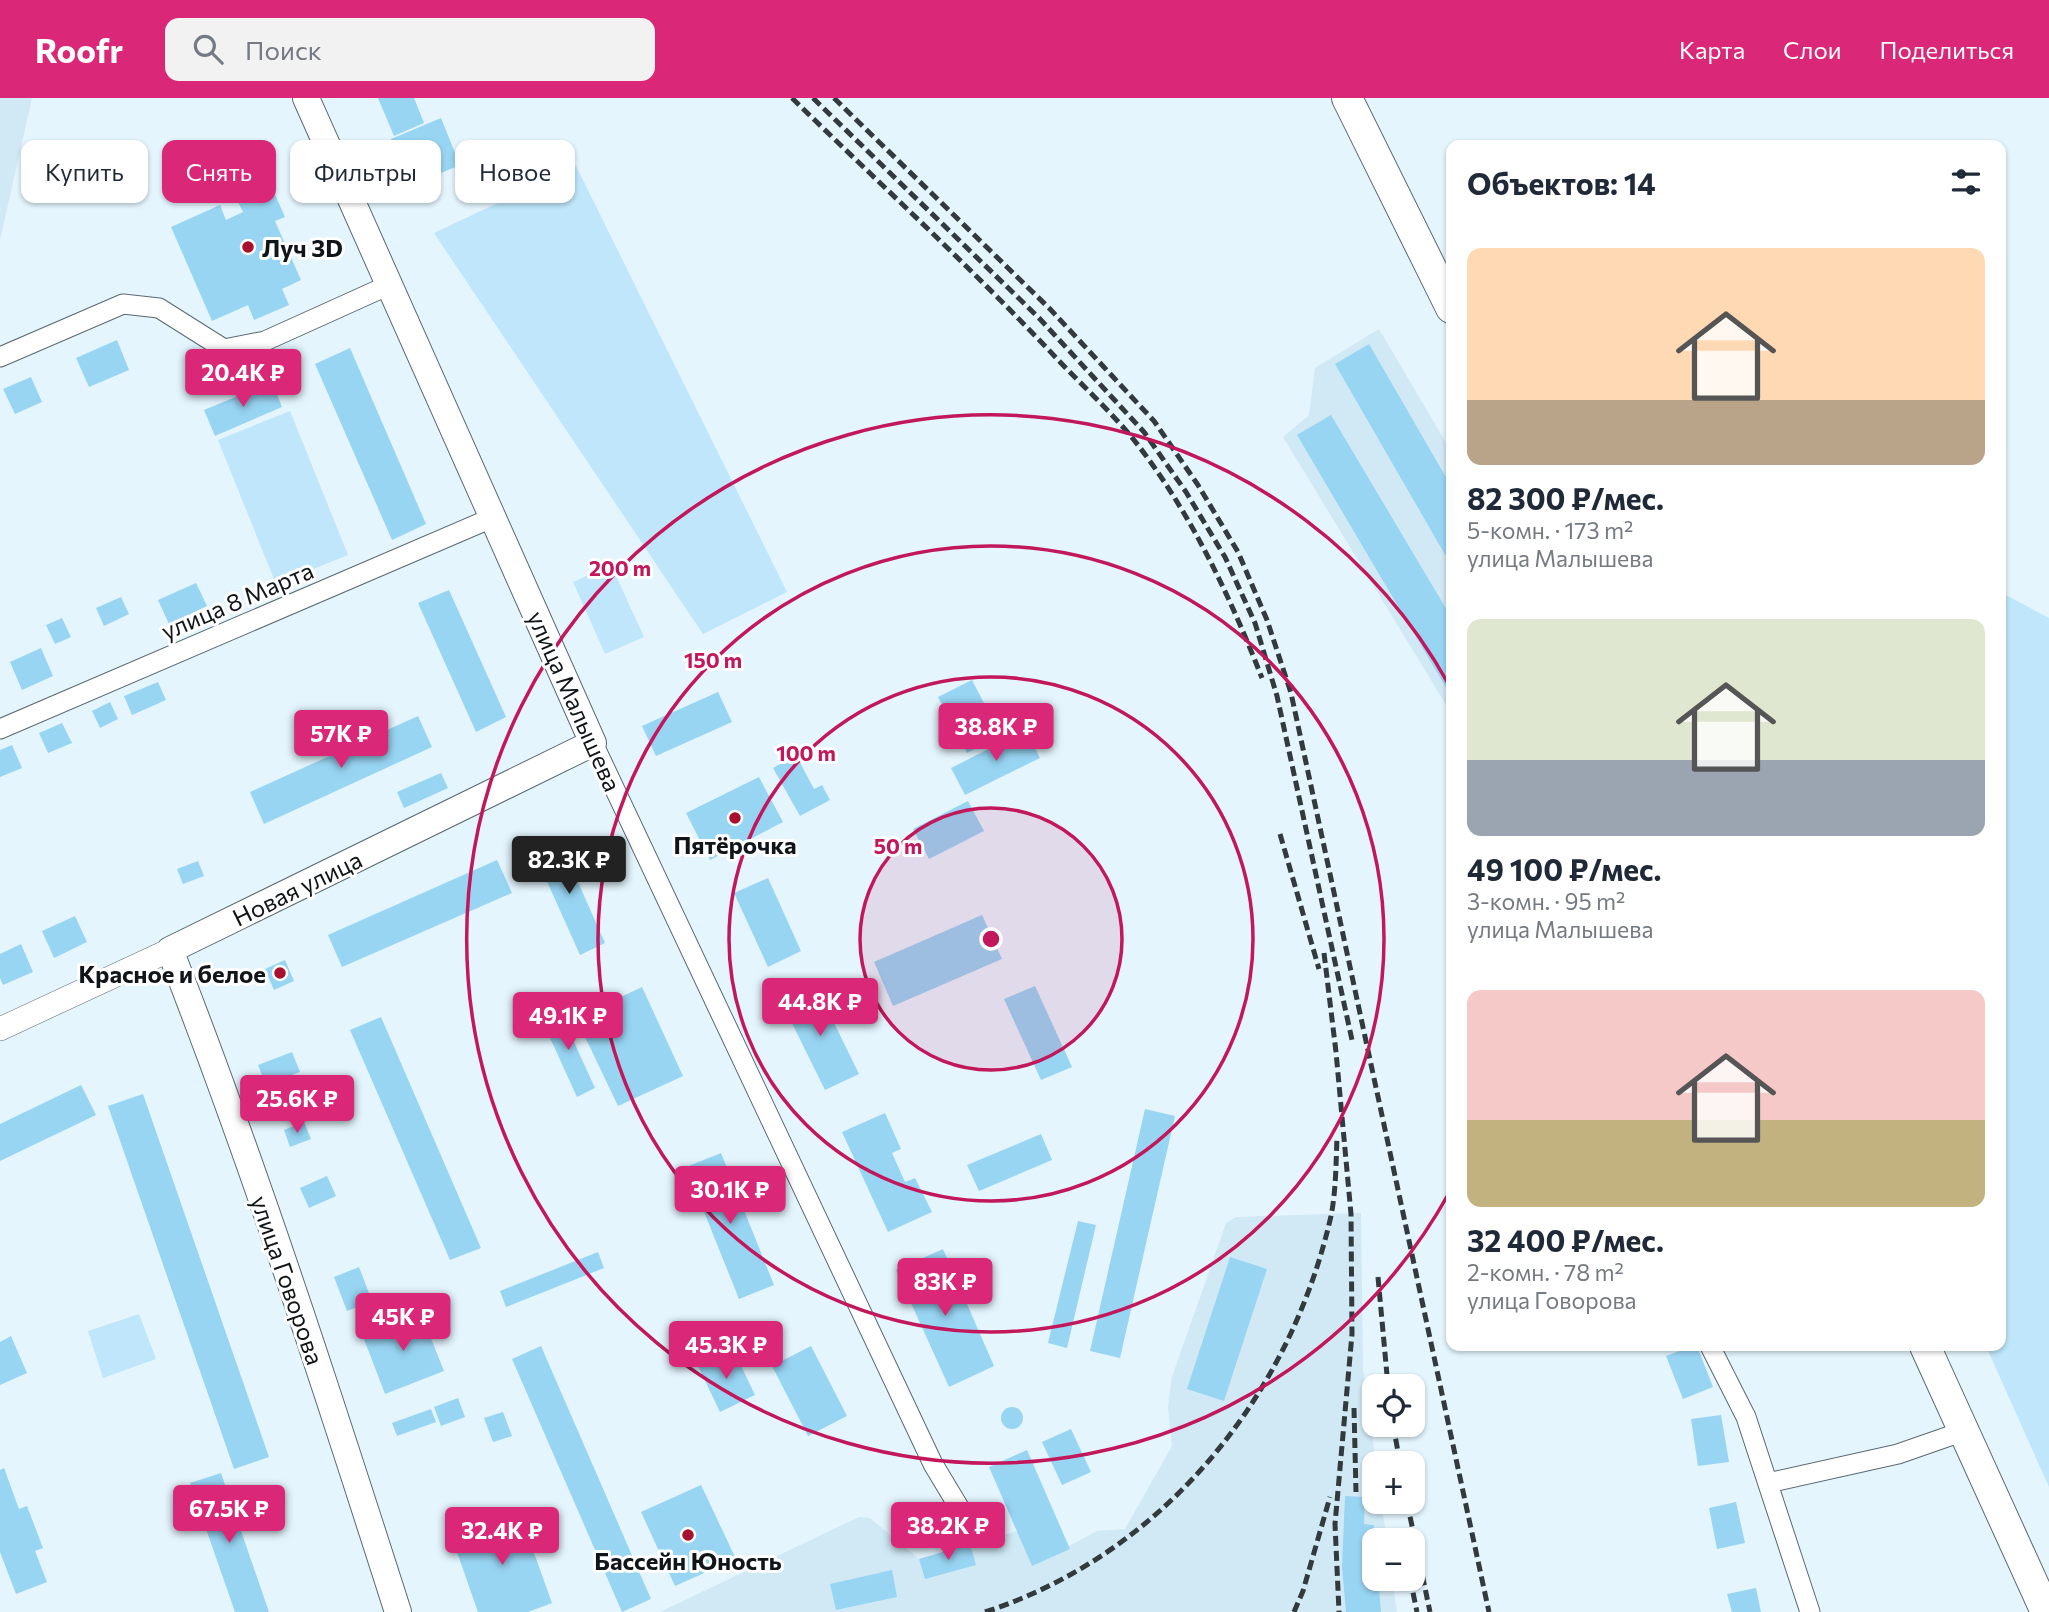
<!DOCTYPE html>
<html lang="ru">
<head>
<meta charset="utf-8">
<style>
  body { margin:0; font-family:Commissioner,sans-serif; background:#f2f2f3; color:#1f2937; height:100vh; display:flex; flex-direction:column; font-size:26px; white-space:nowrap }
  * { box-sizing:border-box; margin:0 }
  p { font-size:23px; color:#747a83 }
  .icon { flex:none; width:38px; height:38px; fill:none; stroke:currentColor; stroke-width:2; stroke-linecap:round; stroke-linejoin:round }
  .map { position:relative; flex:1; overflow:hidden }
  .drawer { position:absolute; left:1446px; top:42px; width:560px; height:1211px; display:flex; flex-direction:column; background:#fff; border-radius:14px; box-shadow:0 2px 5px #0004 }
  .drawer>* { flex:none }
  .top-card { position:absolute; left:21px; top:42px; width:665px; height:63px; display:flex; gap:14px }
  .controls { position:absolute; left:1362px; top:1276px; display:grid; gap:14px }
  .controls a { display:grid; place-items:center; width:63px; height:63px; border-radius:14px; background:#fff; box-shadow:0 2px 5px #0004; font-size:35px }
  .price { position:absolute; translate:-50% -60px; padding:0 16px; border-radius:7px; background:#db2777; color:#fff; font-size:23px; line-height:46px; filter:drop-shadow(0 2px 4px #0008) }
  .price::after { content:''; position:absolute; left:50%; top:42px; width:21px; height:16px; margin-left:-10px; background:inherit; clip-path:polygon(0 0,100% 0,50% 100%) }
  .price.active { background:#222; color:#fff }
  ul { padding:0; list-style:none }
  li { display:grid; align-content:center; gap:14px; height:371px; padding:0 21px }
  li span { display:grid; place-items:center; height:217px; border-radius:14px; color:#555 }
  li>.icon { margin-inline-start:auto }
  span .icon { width:126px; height:126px; fill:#fffc; stroke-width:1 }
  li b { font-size:30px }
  h2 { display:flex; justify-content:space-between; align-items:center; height:84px; padding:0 21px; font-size:30px }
  .pill { padding:0 24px; border-radius:14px; background:#fff; box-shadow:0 2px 5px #0004; font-size:24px; line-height:63px }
  .pill.active { background:#db2777; color:#fff }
  header { display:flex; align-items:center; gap:42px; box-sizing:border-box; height:98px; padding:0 35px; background:#db2777; color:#fff }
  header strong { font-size:33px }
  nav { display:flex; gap:38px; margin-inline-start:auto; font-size:24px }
  .search { width:490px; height:63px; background:#f2f2f3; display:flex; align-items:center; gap:18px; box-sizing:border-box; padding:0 24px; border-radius:14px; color:#747a83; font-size:26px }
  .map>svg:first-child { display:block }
  .built { fill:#d0e9f5 }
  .green { fill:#bfe6fa }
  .building { fill:#98d5f3 }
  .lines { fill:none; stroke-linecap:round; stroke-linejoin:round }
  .minor-casing { stroke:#5a6971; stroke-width:21 }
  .tertiary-casing { stroke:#5a6971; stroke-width:24 }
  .secondary-casing { stroke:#5a6971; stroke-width:28 }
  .primary-casing { stroke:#5a6971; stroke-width:32 }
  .minor { stroke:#fff; stroke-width:19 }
  .tertiary { stroke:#fff; stroke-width:23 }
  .secondary { stroke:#fff; stroke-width:26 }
  .primary { stroke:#fff; stroke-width:30 }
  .rail { stroke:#323a3e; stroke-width:5; stroke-dasharray:10 5; stroke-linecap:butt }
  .ring { fill:none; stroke:#c2185b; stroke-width:3.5 }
  .poi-dot { fill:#a8102d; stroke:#fff; stroke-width:2.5 }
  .labels { text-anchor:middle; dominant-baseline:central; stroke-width:6; stroke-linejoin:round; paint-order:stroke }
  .poi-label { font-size:24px; font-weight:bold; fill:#0f1518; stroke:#fff }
  .street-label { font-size:24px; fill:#0f1518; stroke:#fff }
  .centre { fill:#c2185b; stroke:#fff; stroke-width:3.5 }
  .ring-label { font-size:21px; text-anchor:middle; font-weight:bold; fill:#c2185b; stroke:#fff; stroke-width:6; stroke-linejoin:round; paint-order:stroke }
</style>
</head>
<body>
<header>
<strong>Roofr</strong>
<div class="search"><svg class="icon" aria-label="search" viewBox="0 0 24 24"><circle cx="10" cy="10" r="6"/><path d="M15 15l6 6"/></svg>Поиск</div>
<nav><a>Карта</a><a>Слои</a><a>Поделиться</a></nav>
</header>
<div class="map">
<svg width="2049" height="1514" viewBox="0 0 2049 1514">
  <rect width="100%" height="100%" fill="#e4f5fe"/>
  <path class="built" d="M0,0H32L0,142Z
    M1379,231L1451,353V615L1283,339L1309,317L1315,270Z
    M1361,1115L1363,1271L1376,1365H1374V1404H1381L1387,1442H1374V1480L1392,1481L1397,1514H660L859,1419L870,1420L919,1461L1017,1433L1032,1468L1097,1433L1125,1431L1172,1348L1168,1308L1172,1279L1226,1125L1236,1119Z"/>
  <path class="green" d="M576,68L787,494L703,536L434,135Z
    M290,313L348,457L276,486L218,342Z
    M611,467L644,539L605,556L573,484Z
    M2000,494L2049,520V1389L1986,1248H2000Z
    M139,1216L156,1261L103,1280L88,1233Z"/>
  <path class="building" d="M378,0H414L424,25L394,38Z
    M441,20L460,67L410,88L391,41Z
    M270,85L285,119L275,123L301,182L282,191L289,207L254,222L248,207L212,223L171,129L220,107L226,122L243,114L236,100Z
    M117,242L129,272L89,289L76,260Z
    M1369,246L1451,388V467L1335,266Z
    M350,250L426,426L392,442L315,266Z
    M31,279L42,304L15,316L3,291Z
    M272,284L282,309L215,338L204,312Z
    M1331,317L1451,519V598L1297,337Z
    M196,485L207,508L169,526L158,502Z
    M449,492L506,619L476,634L418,505Z
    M121,499L129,516L104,528L96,510Z
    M62,520L71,539L55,546L46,527Z
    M41,550L53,578L22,592L10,564Z
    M972,582L1001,638L967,655L938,599Z
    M158,584L166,602L132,617L124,598Z
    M718,594L732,624L656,658L642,628Z
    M110,604L118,621L100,630L92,613Z
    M418,618L432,649L264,726L250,694Z
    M62,625L72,645L48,655L39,635Z
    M1026,632L1040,660L965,697L951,670Z
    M12,647L22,670L0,679V652Z
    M796,657L814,691L822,687L830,702L800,718L773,670Z
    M441,675L448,690L404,710L397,694Z
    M759,679L783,724L710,762L686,715Z
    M968,703L984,733L929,761L913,731Z
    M558,739L605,845L580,857L532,750Z
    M497,762L512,795L342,869L328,837Z
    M198,763L204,778L183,786L177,771Z
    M768,780L801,853L768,869L734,795Z
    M982,817L1002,861L893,908L874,864Z
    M75,818L87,844L54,860L42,833Z
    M21,846L33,874L3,887L0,880V856Z
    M285,862L294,883L274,892L265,871Z
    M816,888L859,976L825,992L782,905Z
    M1035,888L1072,969L1041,982L1004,901Z
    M642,889L683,978L618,1008L576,920Z
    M558,909L595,990L577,999L540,918Z
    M381,919L481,1150L450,1162L350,932Z
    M292,954L300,974L266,987L258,967Z
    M81,987L96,1017L0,1063V1026Z
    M143,996L269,1359L234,1371L108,1008Z
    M1145,1011L1175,1018L1120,1260L1090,1253Z
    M885,1015L901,1051L892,1055L905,1084L915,1080L932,1114L888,1134L842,1034Z
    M304,1024L311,1041L290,1049L284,1032Z
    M1041,1036L1052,1062L979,1093L967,1067Z
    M721,1055L774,1187L739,1201L686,1069Z
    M327,1078L336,1098L309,1110L300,1090Z
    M1078,1123L1096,1127L1067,1250L1048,1245Z
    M943,1151L994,1268L949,1289L896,1172Z
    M598,1154L604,1170L506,1209L500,1193Z
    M1230,1159L1267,1171L1224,1303L1187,1291Z
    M359,1169L372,1203L347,1213L334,1179Z
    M420,1213L444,1273L385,1296L362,1236Z
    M11,1238L27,1275L0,1287V1244Z
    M541,1248L651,1501L622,1514L512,1261Z
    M811,1248L847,1318L808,1338L772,1268Z
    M1693,1248H1697L1713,1289L1683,1301L1666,1258Z
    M733,1251L755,1297L720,1314L698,1268Z
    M458,1300L465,1319L441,1328L434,1309Z
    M1001 1320a11 11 0 1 1 22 0a11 11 0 1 1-22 0Z
    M431,1311L436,1324L397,1338L392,1325Z
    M503,1314L512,1338L493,1344L484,1320Z
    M1721,1317L1729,1364L1698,1368L1691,1321Z
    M1071,1331L1091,1374L1062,1387L1042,1344Z
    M1027,1352L1070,1451L1032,1468L989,1369Z
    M4,1370L19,1411L27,1408L43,1450L35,1453L47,1484L16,1496L0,1454V1372Z
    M221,1375L269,1514H235L190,1385Z
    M701,1387L736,1461L675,1488L641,1414Z
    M1345,1398L1365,1399L1364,1426L1374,1427V1480H1378L1381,1514H1346L1342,1468Z
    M1736,1404L1745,1445L1717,1451L1709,1410Z
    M519,1413L552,1505L528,1514H478L451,1437Z
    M970,1446L976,1467L925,1481L919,1461Z
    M892,1472L897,1499L836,1512L830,1486Z
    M1756,1490L1761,1514H1732L1727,1496Z"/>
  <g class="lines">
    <defs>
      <path id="minor" d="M0,259L123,206L159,210L224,251L265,243L389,187
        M0,631L494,419
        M593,645L933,1366L969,1426
        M1710,1248L1746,1319L1810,1514
        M1768,1385L1898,1356L1964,1333"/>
      <path id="tertiary" d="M0,931L170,852"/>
      <path id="secondary" d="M306,0L593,645L170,852C255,1069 327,1292 398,1514"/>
      <path id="primary" d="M1347,0L1451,210
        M1925,1248L2046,1514"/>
    </defs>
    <use href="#minor" class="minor-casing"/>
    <use href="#tertiary" class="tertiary-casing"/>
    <use href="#secondary" class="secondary-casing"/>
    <use href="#primary" class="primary-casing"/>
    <use href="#minor" class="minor"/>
    <use href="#tertiary" class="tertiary"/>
    <use href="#secondary" class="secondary"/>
    <use href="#primary" class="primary"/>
    <path class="rail" d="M792,0C882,88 975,173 1061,265C1085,290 1112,315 1134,342C1190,413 1229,496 1262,580
      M813,0L1039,220L1144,334L1186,394L1225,459L1255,525L1277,598L1352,942
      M834,0L1050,211L1154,323L1198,387L1238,454L1267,522L1291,595L1489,1514
      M1280,736L1319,871
      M1324,855L1336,954L1351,1116L1352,1236L1335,1426L1339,1514
      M1378,1179L1388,1288
      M1354,1310L1356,1394
      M1393,1326L1400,1365
      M1407,1404L1430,1514
      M1410,1480L1417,1514
      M985,1514C1163,1456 1290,1299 1331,1118C1336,1093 1336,1064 1337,1039
      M1294,1514L1303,1493L1330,1399"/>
  </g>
  <circle cx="991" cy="841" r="131" fill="#c2185b" fill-opacity=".12"/>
  <g class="ring">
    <circle cx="991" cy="841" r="131"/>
    <circle cx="991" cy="841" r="262"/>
    <circle cx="991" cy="841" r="393"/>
    <path d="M1449 1095A524 524 0 1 1 1449 587"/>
  </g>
  <g class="poi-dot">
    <circle cx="248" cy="149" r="7"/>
    <circle cx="735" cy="720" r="7"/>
    <circle cx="280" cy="875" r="7"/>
    <circle cx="688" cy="1437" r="7"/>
  </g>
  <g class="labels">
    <g class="poi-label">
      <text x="262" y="149" text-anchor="start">Луч 3D</text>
      <text x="735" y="746">Пятёрочка</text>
      <text x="266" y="875" text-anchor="end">Красное и белое</text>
      <text x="688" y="1462">Бассейн Юность</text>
    </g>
    <g class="street-label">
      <text transform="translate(237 502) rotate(-23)">улица 8 Марта</text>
      <text transform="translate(575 603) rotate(66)">улица Малышева</text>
      <text transform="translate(297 790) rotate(-26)">Новая улица</text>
      <text transform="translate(288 1182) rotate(71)">улица Говорова</text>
    </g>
  </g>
  <circle cx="991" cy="841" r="10" class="centre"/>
  <g class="ring-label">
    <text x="620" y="478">200 m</text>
    <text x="713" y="570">150 m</text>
    <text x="806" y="663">100 m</text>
    <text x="898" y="756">50 m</text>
  </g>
</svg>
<div class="controls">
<a><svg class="icon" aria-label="locate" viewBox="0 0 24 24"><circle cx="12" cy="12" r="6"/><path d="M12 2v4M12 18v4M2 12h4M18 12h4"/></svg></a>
<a>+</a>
<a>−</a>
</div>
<b class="price" style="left:243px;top:311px">20.4K ₽</b>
<b class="price" style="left:996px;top:665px">38.8K ₽</b>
<b class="price" style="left:341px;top:672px">57K ₽</b>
<b class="price active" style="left:569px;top:798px">82.3K ₽</b>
<b class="price" style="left:820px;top:940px">44.8K ₽</b>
<b class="price" style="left:568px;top:954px">49.1K ₽</b>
<b class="price" style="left:297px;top:1037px">25.6K ₽</b>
<b class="price" style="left:730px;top:1128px">30.1K ₽</b>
<b class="price" style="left:945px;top:1220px">83K ₽</b>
<b class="price" style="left:403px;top:1255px">45K ₽</b>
<b class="price" style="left:726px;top:1283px">45.3K ₽</b>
<b class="price" style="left:229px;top:1447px">67.5K ₽</b>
<b class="price" style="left:948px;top:1464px">38.2K ₽</b>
<b class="price" style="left:502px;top:1469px">32.4K ₽</b>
<div class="top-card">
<a class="pill">Купить</a>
<a class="pill active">Снять</a>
<a class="pill">Фильтры</a>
<a class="pill">Новое</a>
</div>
<section class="drawer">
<h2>Объектов: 14<svg class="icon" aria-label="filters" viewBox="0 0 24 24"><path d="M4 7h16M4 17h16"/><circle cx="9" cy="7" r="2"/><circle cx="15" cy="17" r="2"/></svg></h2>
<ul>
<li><span style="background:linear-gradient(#ffd9b3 70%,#b9a48a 0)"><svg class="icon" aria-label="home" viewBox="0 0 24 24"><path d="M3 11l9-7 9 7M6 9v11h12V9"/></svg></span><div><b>82 300 ₽/мес.</b><p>5-комн. · 173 m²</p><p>улица Малышева</p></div></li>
<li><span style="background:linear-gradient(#dfe7d0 65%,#9aa5b1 0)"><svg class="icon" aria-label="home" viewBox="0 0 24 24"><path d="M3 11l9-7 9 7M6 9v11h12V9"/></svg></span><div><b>49 100 ₽/мес.</b><p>3-комн. · 95 m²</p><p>улица Малышева</p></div></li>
<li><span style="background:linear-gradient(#f6c9c9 60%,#c2b280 0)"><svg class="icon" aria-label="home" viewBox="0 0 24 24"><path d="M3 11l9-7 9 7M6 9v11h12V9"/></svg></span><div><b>32 400 ₽/мес.</b><p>2-комн. · 78 m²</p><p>улица Говорова</p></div></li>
</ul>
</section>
</div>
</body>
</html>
